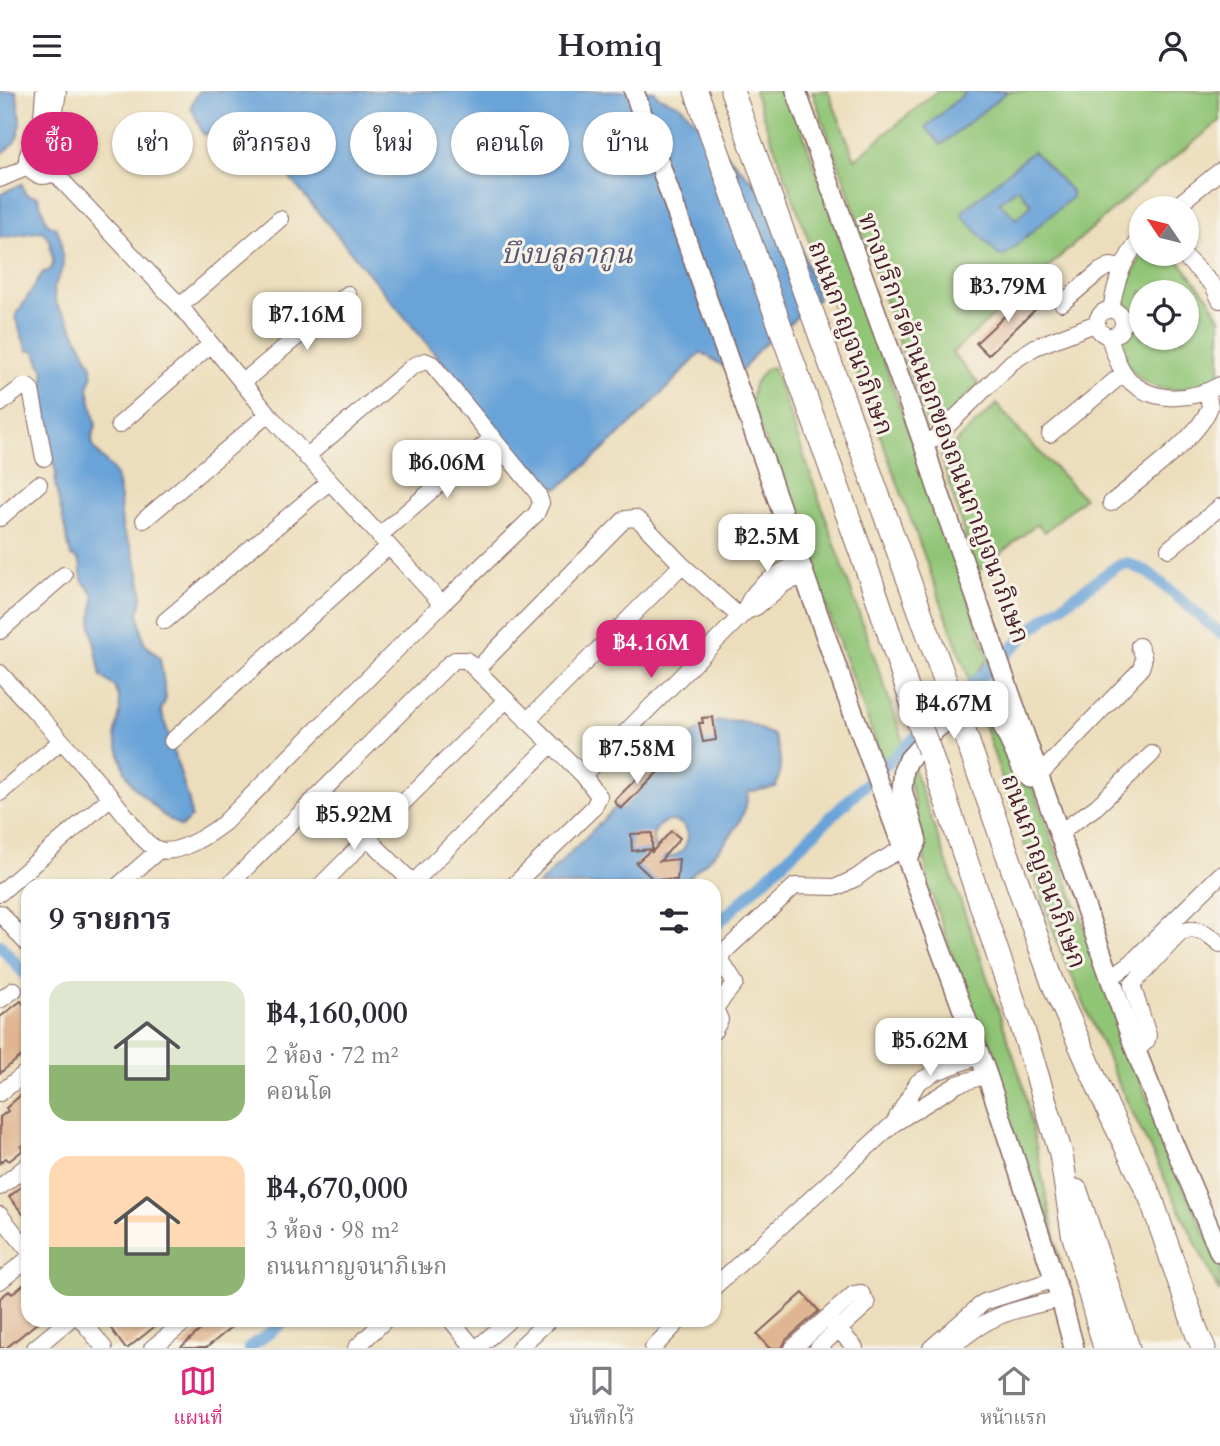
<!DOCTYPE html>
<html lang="th">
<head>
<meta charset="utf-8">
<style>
  body { margin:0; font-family:Cardo,"Noto Serif Thai",serif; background:#f7f7f7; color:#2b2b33; height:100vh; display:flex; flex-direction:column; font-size:26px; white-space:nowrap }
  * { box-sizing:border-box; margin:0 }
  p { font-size:23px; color:#7c7c81 }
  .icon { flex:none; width:38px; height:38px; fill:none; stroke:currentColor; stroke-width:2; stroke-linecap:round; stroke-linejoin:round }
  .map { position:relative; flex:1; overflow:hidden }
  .details { position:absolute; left:21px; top:788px; width:700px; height:448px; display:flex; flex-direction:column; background:#fff; border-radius:21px; box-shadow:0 2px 5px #0004 }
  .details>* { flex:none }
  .banner { position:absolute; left:21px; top:21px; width:700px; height:63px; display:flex; gap:14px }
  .needle { width:46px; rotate:305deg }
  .fabs { position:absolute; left:1129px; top:105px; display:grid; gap:14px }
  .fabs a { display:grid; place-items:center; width:70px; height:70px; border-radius:50%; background:#fff; box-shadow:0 2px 5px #0004; font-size:35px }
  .price { position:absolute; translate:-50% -60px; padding:0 16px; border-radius:14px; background:#fff; color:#222; font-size:23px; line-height:46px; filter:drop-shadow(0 2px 4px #0008) }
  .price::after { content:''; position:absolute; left:50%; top:42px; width:21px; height:16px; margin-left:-10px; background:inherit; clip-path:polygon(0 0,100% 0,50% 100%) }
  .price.current { background:#db2777; color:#fff }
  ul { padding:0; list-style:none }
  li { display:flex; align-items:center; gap:21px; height:175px; padding:0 28px }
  li span { display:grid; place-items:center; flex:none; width:196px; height:140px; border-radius:21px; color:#555 }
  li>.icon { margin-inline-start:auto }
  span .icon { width:84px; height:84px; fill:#fffc; stroke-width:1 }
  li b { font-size:30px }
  h2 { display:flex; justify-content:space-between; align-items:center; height:84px; padding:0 28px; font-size:30px }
  .pill { padding:0 24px; border-radius:32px; background:#fff; box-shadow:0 2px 5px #0004; font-size:24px; line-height:63px }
  .pill.current { background:#db2777; color:#fff }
  header { display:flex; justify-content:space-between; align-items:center; height:91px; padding:0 28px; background:#fff; font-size:32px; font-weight:700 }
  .tab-bar { display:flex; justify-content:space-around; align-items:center; height:98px; border-top:2px solid #e1e1e2; background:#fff; font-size:19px; color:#7c7c81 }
  .tab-bar a { display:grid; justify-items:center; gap:4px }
  .tab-bar .current { color:#db2777 }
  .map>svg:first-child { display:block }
  .green { fill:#90c576; stroke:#6d7250; stroke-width:2; fill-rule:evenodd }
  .water { fill:#69a3d8; stroke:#5a6182; stroke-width:2; fill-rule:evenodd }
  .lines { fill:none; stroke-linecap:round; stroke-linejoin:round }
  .canal { stroke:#69a3d8; stroke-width:12 }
  .building { fill:#e0b592 }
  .minor-casing { stroke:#83625e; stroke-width:18 }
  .major-casing { stroke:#83625e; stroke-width:22 }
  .highway-casing { stroke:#83625e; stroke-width:25 }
  .minor { stroke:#fff; stroke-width:16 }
  .major { stroke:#fff; stroke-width:19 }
  .highway { stroke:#fff; stroke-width:23 }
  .highway-bridge-casing { stroke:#83625e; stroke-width:25; stroke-linecap:butt }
  .highway-bridge { stroke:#fff; stroke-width:23 }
  .labels { text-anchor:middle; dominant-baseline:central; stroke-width:6; stroke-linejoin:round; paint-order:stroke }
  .street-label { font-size:26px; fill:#4a1f2b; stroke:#f7f3e8 }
  .water-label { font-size:28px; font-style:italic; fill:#565470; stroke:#f7f3e8 }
</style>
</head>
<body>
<header><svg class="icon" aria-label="menu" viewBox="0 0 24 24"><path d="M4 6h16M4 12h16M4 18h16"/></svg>Homiq<svg class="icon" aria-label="person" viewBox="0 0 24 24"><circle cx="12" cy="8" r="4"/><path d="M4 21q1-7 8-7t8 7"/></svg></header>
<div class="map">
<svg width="1220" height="1257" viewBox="0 0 1220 1257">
  <rect width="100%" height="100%" fill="#f7f3e8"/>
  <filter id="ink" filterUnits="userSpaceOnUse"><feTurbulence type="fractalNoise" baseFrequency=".0143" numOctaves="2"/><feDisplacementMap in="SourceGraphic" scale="14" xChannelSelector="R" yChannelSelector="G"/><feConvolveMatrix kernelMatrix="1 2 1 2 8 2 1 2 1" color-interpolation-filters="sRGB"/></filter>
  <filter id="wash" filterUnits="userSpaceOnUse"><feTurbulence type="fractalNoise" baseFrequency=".00686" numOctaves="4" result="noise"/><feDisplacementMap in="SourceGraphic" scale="28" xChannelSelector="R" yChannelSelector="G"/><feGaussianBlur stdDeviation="1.57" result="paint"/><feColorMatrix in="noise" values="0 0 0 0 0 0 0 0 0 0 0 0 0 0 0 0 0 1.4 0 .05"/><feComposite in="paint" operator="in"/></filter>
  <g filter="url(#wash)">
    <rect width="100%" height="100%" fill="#ecdebc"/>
    <path class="green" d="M754,0H788L989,567L970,590Z
      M812,0H828L855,68L937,0H1220V30L1144,91L952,262L979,293L934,337H928L841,79Z
      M1142,163H1173L1209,207L1220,227V286C1189,303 1146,307 1126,270C1123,264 1120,256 1117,250L1131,237L1132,230L1119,213ZM1141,201H1186V247H1141Z
      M773,276L904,651L883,671L751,311L754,293L766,278Z
      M997,313L1020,341L1084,407L1045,441L1037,433L976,482L941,365Z
      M983,610L1022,687L1034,699L1141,992L1180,1088L1220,1173V1202L1121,998L1058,853L977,613Z
      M913,676L980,865L1023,993L1060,1171L973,927L928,792L921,742L908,683Z"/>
    <path class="water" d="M0,0H16C21,24 26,51 0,63Z
      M199,0H655L657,5L680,14L793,133L818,208L759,258L738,285L701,261C656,309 610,357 558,397L542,392L241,28L203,44L191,15Z
      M967,0H1008L941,54L926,36Z
      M1033,60L1072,101V106L1004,165L998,164L962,124L964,119ZM1018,97L1032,114L1016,128L999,111Z
      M22,93L25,103L38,106L47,132L57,138L61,148L63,176L54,196L55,209L59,218L67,226L92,275V285L88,297L96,335C82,360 110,368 116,385C122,402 119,422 123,439C125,446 130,452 132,459C138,475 147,506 138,521L144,552L160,567L166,607L161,619L189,710L191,726L181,736L163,724L133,695L125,681L115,646L120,620L119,607L115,596L101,585L91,534L94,505C91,499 86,495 83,490C78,479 86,470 71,465L55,393L56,382L44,327V281L35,260L27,259L15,226L43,181L49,180L53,174L50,150L43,140L0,147V103Z
      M718,630L745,631L773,644C782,662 782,677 776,696L748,701C747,729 727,752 707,770C697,779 690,783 684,794H538L625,707L663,666L696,641ZM667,730C706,728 682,782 658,760C647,749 655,734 667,730Z"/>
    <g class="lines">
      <path class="canal" d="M952,612L1045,527L1117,475L1127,472L1149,482L1220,542
        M714,836L923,639
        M0,854L28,887
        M249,1257L288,1228"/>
    </g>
    <g id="blocks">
      <path class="building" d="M1029,202L1041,213L988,264L976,252Z
        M713,626L716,649L703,651L699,632H703L702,627Z
        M652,672L660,679L621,718L614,710Z
        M671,740L680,747L660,770L679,768L677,789L653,788L636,772L652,758V761Z
        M652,742V758L632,760L631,743Z
        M21,910L28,919V960L0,982V926Z
        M21,1004L24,1008L28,1004V1051L21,1056L23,1059L9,1070L6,1067L0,1072V1026L8,1020L6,1017Z
        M28,1090V1129L9,1106Z
        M28,1190V1228H42L6,1257H0V1207L9,1200L12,1203Z
        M803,1202L819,1220L786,1249L782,1257H769L757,1243Z
        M104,1228H164L128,1257H125Z
        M213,1228H242L206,1257H180Z"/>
    </g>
  </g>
  <g filter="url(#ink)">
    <use href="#blocks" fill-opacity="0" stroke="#83625e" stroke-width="2"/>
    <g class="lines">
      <defs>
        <path id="minor" d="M27 69a16 16 0 1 1 32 0a16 16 0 1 1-32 0Z
          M40,53L44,0
          M50,54L58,0
          M0,88L28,76
          M1174,117L1220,80
          M1182,163L1213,194L1220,209
          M1062,212L1100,180L1110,175L1122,177
          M180,215L280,128
          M1097 232a13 13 0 1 1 26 0a13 13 0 1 1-26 0Z
          M1111,219C1116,189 1122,171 1141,147
          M1109,246C1114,261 1119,279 1131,291C1156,313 1193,309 1220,294
          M243,291L348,203
          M0,313L22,296H28L31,299L44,367
          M119,334L210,254
          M1050,343L1124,282
          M924,354L935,347L1012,271L1035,256L1097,232
          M306,366L413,275L425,270L432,273L526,388L538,403L541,412L536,423L442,513
          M1111,412C1137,390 1201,346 1210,315L1207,300
          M0,427L39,393
          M144,429L268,323
          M379,445L493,346
          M1169,458L1220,416
          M745,521C750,496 780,482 800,470
          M165,530L329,391
          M0,540L64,484
          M476,579L625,428L635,427L641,431L682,474L740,526
          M0,582C42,629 87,675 126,725C135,736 145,755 160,759C178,764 210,743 224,732L442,513L268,323L180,215L54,81
          M527,630L682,474
          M172,650L388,456
          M583,684L745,521L756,516L785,492L805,485
          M1039,684L1140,579C1145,569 1144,564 1139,555
          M0,702L61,650
          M322,702L415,794
          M1061,743L1070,734L1096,716L1152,663
          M119,794L159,759
          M229,794L449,573L455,569H466L583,684L599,705L594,716L514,794
          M321,794L506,609
          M411,794L551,654
          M0,802L111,706
          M0,822L28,854
          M1109,888L1131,872L1220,784
          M0,909L14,899
          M714,940L720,929L715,917L735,892L721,870L724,861L795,795L837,796L856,787L875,773L904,757
          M1136,960L1147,949L1148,944L1132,894L1180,842C1197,834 1207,842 1220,853
          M0,1002L28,980
          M896,1028L918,991L936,981L979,965
          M0,1096L28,1074
          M0,1124L28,1159
          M0,1190L28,1168
          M714,1196L893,1033L958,993L987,984
          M81,1228L104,1257
          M450,1228L474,1257
          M832,1231L855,1257
          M35,1257L70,1228
          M152,1257L189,1228
          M356,1257L386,1228
          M477,1257L507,1231
          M519,1257L550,1228
          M653,1257L681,1228
          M793,1257L854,1203L861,1202L867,1213L818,1257
          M931,1257L984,1211L1053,1189
          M951,1257C989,1223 1012,1219 1061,1208"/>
        <path id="major" d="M634,0L844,597L987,984L1061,1208L1074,1257
          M796,0L924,354L936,393L1136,960L1170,1045L1220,1162
          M908,768L917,750L902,699L904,678L909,668L936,638L973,608L984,605L990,607L1024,681L1030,687L1039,684"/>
        <path id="highway" d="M696,0L878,509L916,624
          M732,0L947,595
          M960,629L1053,892L1110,1022L1151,1107L1198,1245L1204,1257
          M929,659L1022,935L1061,1063L1073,1142L1105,1257
          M1076,1100L1128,1257"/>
      </defs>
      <use href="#minor" class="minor-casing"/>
      <use href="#major" class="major-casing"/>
      <use href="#highway" class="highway-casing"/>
      <use href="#minor" class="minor"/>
      <use href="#major" class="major"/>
      <use href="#highway" class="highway"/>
      <defs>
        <path id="highway-bridge" d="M947,595L960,629
          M916,624L929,659"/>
      </defs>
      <use href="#highway-bridge" class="highway-bridge-casing"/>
      <use href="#highway-bridge" class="highway-bridge"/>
    </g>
  </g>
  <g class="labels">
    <g class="street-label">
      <text transform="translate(851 247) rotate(70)">ถนนกาญจนาภิเษก</text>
      <text transform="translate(944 337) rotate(70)">ทางบริการด้านนอกของถนนกาญจนาภิเษก</text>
      <text transform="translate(1044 780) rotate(70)">ถนนกาญจนาภิเษก</text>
    </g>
    <g class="water-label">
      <text x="567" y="163">บึงบลูลากูน</text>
    </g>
  </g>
</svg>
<div class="fabs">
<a><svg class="needle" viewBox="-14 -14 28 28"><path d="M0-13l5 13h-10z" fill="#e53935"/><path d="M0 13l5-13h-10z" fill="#7c7c81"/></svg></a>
<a><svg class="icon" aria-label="locate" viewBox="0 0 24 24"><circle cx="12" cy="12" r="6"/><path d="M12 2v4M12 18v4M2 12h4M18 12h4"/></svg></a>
</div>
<b class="price" style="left:1008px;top:233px">฿3.79M</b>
<b class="price" style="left:307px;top:261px">฿7.16M</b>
<b class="price" style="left:447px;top:409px">฿6.06M</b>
<b class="price" style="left:767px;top:483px">฿2.5M</b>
<b class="price current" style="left:651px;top:589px">฿4.16M</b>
<b class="price" style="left:954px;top:650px">฿4.67M</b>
<b class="price" style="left:637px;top:695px">฿7.58M</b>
<b class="price" style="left:354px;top:761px">฿5.92M</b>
<b class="price" style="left:930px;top:987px">฿5.62M</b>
<div class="banner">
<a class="pill current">ซื้อ</a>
<a class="pill">เช่า</a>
<a class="pill">ตัวกรอง</a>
<a class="pill">ใหม่</a>
<a class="pill">คอนโด</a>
<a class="pill">บ้าน</a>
</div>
<section class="details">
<h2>9 รายการ<svg class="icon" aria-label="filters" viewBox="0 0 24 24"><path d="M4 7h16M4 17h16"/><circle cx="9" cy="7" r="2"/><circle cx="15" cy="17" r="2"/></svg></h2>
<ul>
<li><span style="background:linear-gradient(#dfe7d0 60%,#8fb573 0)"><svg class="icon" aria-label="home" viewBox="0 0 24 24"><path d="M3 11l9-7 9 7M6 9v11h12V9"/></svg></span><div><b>฿4,160,000</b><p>2 ห้อง · 72 m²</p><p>คอนโด</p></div></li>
<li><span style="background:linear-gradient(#ffd9b3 65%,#8fb573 0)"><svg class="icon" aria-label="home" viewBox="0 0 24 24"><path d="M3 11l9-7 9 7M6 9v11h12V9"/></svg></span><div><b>฿4,670,000</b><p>3 ห้อง · 98 m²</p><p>ถนนกาญจนาภิเษก</p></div></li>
</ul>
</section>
</div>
<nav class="tab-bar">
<a class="current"><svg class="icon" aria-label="map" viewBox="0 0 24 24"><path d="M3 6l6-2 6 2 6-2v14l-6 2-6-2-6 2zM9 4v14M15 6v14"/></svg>แผนที่</a>
<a><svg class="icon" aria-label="saved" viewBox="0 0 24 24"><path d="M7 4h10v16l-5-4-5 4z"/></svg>บันทึกไว้</a>
<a><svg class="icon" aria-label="home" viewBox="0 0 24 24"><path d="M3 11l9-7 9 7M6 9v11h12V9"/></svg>หน้าแรก</a>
</nav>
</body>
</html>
